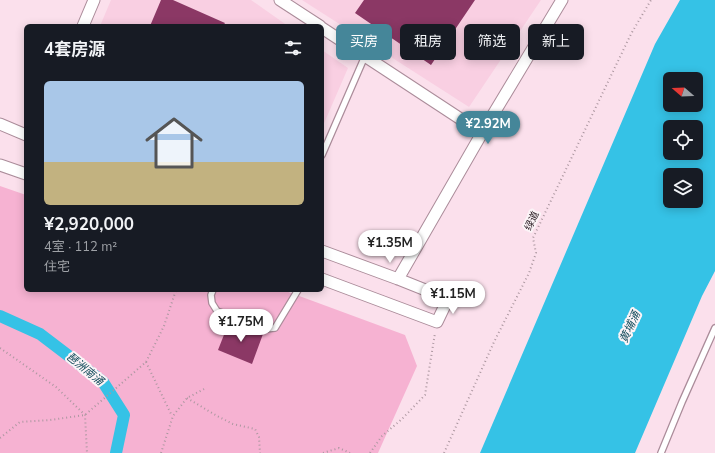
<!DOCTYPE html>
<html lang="zh">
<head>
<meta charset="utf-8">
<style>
  body { margin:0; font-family:"Nunito Sans","Noto Sans SC",sans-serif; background:#20242c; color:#f1f3f6; height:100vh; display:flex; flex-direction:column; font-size:15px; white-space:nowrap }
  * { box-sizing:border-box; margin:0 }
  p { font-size:13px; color:#9ea1a6 }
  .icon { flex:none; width:22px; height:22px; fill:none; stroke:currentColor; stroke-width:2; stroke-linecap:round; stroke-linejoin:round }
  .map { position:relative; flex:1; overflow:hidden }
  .panel { position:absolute; left:24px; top:24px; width:300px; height:268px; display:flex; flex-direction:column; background:#171b24; border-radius:6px; box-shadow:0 2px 10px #0003 }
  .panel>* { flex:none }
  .banner { position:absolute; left:336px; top:24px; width:319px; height:36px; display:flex; gap:8px }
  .needle { width:26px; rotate:289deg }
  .tools { position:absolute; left:663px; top:72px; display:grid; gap:8px }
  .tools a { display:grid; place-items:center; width:40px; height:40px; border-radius:6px; background:#171b24; box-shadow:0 2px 10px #0003; font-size:20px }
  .price { position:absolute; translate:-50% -34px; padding:0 9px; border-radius:14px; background:#fff; color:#222; font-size:13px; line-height:26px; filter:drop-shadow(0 1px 2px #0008) }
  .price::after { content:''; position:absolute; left:50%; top:24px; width:12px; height:9px; margin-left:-6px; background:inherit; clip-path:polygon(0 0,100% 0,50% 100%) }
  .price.selected { background:#458699; color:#fff }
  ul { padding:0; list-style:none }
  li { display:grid; align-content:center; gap:8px; height:212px; padding:0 20px }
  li+li { border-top:1px solid #363941 }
  li span { display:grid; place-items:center; height:124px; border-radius:6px; color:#555 }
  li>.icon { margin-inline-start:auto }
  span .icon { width:72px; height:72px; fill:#fffc; stroke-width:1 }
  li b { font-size:17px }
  h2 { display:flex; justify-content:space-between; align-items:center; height:48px; padding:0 20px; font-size:17px }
  .tag { padding:0 14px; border-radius:6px; background:#171b24; box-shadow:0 2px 10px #0003; font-size:14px; line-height:36px }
  .tag.selected { background:#458699; color:#fff }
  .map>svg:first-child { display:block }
  .built { fill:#f9cfe2 }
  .green { fill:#f6b2d2 }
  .water { fill:#35c2e6; fill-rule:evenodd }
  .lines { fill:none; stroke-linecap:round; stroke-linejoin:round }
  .canal { stroke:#35c2e6; stroke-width:12 }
  .building { fill:#8b3865 }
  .lane-casing { stroke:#ab8c9a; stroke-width:8 }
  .street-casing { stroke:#ab8c9a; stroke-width:13 }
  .path { stroke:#ac97a0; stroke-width:2; stroke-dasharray:1 3; stroke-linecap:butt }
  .lane { stroke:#fff; stroke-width:5.5 }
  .street { stroke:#fff; stroke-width:11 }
  .labels { text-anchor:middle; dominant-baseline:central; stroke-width:4; stroke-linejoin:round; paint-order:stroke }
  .street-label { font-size:10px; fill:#2f2329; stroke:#fbf4f7 }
  .water-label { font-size:11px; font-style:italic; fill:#154e5d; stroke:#fbf4f7 }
</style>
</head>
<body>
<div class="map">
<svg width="715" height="453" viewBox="0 0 715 453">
  <rect width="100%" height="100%" fill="#fbe0ec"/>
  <path class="built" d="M111,0H251L288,26H100Z
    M302,0H541L469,107Z
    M322,50L348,68L322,128Z"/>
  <path class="green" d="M0,186L26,195V290H283L405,335L417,366L378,453H0Z"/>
  <path class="water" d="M680,0H715V271L702,296L635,453H480L655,44ZM670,79H696V105H670ZM670,127H696V153H670ZM670,175H696V201H670Z"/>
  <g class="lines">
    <path class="canal" d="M0,316L40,334L103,382L124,415L116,453"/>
  </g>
  <path class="building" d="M161,0H173L225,23L223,26H150Z
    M364,0H475L431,65L355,13Z
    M229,322L263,334L252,364L218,350Z"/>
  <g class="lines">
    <defs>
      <path id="lane" d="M322,155L365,56
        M213,290L211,295L212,303L217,311L265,329L275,328L298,290
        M661,453L682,402L715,328"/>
      <path id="street" d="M280,0L320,26
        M83,26L94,0
        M322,28L482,133
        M0,124L26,135
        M0,165L26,174
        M322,251L398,279L448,299L437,322L322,279
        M398,279L482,133L562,0"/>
    </defs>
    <use href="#lane" class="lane-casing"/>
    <use href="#street" class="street-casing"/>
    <path class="path" d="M0,348L56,387L85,415L87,453
      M146,362L172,416
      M187,398L217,416L233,424L255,429L259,437L260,453
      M0,438L20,422L50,420L85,415L146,362L164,326L176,290
      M161,453L173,416L187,398L206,388
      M323,453L339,448L350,453
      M370,453L382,436L402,419L425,395L435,333
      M444,453L494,342L529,273L536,253L533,238L631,34L651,0"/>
    <use href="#lane" class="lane"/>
    <use href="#street" class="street"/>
  </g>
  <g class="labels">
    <g class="street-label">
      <text transform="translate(532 221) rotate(-65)">绿道</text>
    </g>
    <g class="water-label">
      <text transform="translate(630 327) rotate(-65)">黄埔涌</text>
      <text transform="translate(85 369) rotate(39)">琶洲南涌</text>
    </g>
  </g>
</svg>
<div class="tools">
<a><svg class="needle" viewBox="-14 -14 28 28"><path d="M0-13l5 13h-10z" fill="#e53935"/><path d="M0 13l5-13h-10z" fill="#9ea1a6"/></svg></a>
<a><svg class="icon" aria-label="locate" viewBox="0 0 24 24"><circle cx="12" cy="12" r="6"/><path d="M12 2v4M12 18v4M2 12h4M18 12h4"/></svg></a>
<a><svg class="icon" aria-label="layers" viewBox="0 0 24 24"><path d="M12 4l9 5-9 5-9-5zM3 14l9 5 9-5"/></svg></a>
</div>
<b class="price selected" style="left:488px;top:145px">¥2.92M</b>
<b class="price" style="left:390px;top:264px">¥1.35M</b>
<b class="price" style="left:453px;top:315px">¥1.15M</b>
<b class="price" style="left:241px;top:343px">¥1.75M</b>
<div class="banner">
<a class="tag selected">买房</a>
<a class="tag">租房</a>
<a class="tag">筛选</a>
<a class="tag">新上</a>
</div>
<section class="panel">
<h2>4套房源<svg class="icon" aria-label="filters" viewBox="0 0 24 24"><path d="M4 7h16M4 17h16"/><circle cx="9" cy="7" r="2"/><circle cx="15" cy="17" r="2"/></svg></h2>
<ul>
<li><span style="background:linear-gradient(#a9c7e8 65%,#c2b280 0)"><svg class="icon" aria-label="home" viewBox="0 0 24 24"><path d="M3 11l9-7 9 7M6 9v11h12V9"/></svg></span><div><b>¥2,920,000</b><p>4室 · 112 m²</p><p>住宅</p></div></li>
</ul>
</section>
</div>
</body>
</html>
